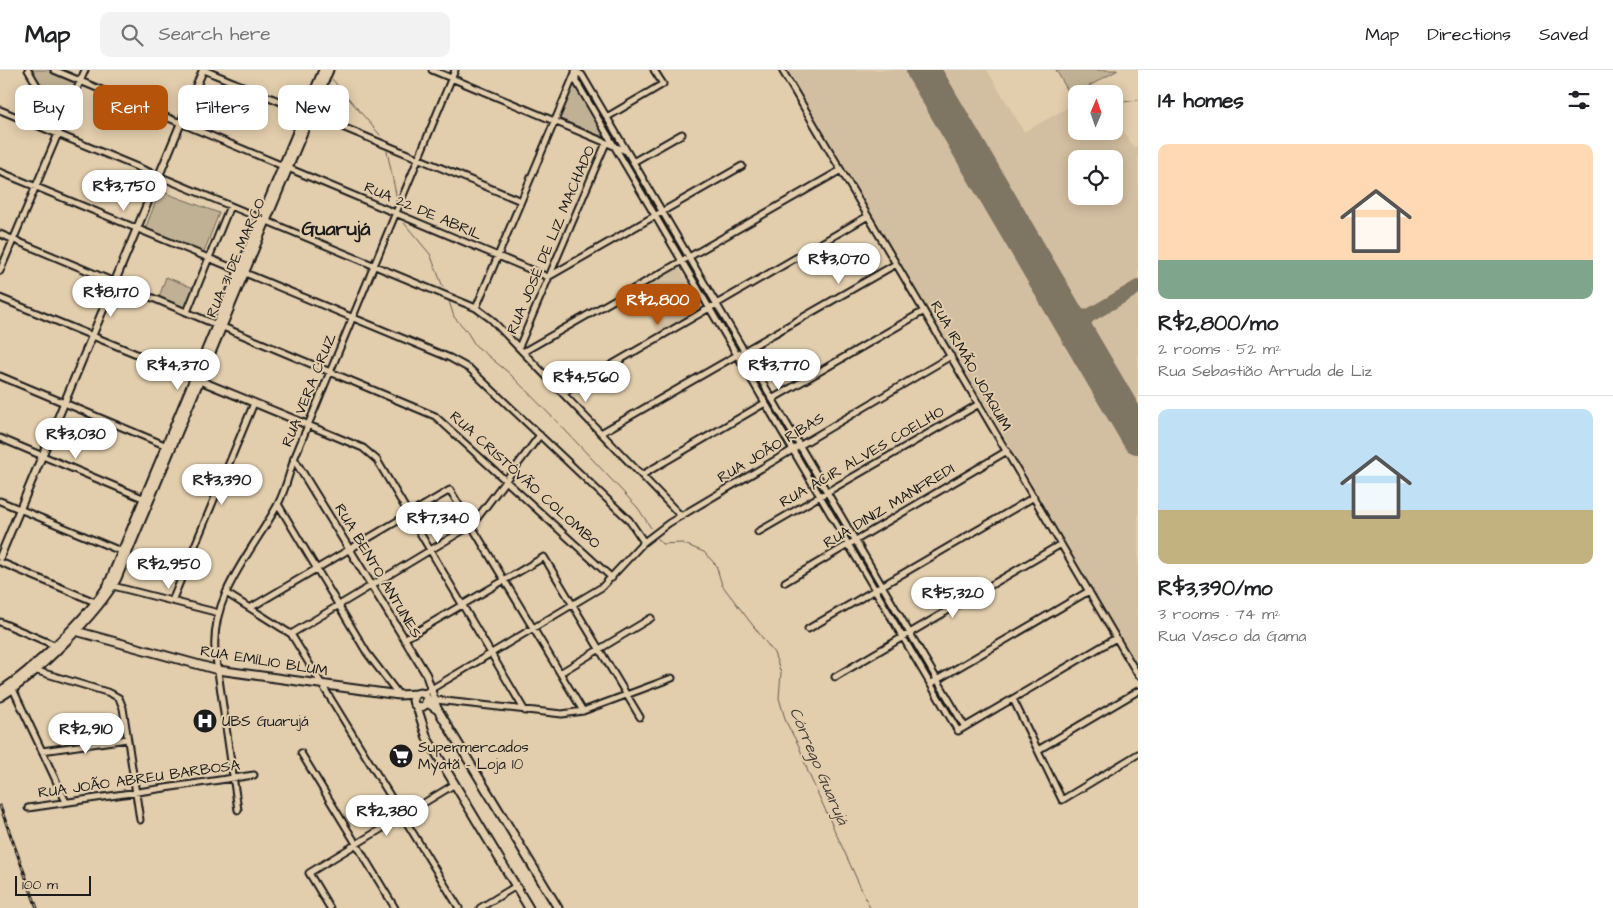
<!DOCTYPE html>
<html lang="en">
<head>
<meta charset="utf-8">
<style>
  body { margin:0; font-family:"Architects Daughter",sans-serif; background:#f2f2f2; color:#202124; height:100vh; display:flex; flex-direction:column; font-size:19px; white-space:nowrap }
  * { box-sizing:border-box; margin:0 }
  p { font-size:16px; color:#757577 }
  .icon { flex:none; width:28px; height:28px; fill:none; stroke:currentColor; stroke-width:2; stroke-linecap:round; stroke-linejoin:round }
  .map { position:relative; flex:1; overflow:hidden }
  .drawer { display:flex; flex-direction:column; background:#fff; width:475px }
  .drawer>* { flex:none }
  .hud { position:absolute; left:15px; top:15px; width:475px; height:45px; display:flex; gap:10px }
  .needle { width:32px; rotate:2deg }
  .controls { position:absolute; left:1068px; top:15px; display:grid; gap:10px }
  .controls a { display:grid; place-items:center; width:55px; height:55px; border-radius:10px; background:#fff; box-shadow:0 2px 12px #0003; font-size:25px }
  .scale { position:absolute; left:15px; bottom:12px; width:76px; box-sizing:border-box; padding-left:5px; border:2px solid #1c1c1c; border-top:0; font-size:14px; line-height:18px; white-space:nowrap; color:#1c1c1c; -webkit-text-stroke:4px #e2cdac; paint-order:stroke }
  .price { position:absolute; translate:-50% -42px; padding:0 11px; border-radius:18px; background:#fff; color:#222; font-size:16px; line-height:32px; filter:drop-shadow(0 1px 2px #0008) }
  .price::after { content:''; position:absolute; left:50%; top:30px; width:15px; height:11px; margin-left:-8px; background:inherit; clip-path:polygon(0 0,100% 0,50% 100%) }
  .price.active { background:#b45309; color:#fff }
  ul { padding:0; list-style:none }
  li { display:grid; align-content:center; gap:10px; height:265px; padding:0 20px }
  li+li { border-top:1px solid #e0e0e0 }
  li span { display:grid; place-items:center; height:155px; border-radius:10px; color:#555 }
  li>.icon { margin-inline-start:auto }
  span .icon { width:90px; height:90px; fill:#fffc; stroke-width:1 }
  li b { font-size:21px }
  h2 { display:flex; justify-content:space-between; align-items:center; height:60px; padding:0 20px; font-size:21px }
  .tag { padding:0 18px; border-radius:10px; background:#fff; box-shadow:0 2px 12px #0003; font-size:18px; line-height:45px }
  .tag.active { background:#b45309; color:#fff }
  header { display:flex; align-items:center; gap:30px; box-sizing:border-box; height:70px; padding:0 25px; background:#fff; border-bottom:1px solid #e0e0e0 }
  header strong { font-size:24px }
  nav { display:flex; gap:28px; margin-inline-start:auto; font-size:18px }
  .search { width:350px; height:45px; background:#f2f2f2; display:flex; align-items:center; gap:12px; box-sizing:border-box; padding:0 18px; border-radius:10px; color:#757577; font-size:19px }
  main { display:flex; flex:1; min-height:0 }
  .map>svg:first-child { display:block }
  .built { fill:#d2bea0; fill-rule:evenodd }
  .green { fill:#c1b194; stroke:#6e6658 }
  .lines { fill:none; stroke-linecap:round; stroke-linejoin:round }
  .stream { stroke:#655d51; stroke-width:1 }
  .taxiway { stroke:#7f7464; stroke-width:14 }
  .runway { stroke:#7f7464; stroke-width:34 }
  .minor-casing { stroke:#1c1c1c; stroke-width:9 }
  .tertiary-casing { stroke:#1c1c1c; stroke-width:10 }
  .secondary-casing { stroke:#1c1c1c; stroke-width:11 }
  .minor { stroke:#e2cdac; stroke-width:5 }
  .tertiary { stroke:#e2cdac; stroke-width:6 }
  .secondary { stroke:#e2cdac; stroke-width:7 }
  .rail-casing { stroke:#1c1c1c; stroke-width:3 }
  .rail { stroke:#e2cdac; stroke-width:1; stroke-dasharray:4; stroke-linecap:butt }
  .labels { text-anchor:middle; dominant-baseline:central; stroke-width:4; stroke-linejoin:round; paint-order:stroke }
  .street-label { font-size:15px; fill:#1c1c1c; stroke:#e2cdac }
  .poi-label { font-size:15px; fill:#1c1c1c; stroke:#e2cdac; text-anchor:start }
  .water-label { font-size:16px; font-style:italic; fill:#413d37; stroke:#e2cdac }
  .district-label { font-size:20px; font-weight:bold; fill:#1c1c1c; stroke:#e2cdac }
</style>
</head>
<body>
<header>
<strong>Map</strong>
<div class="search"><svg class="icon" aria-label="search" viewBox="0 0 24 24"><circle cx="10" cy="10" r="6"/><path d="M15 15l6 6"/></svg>Search here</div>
<nav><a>Map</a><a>Directions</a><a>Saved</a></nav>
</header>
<main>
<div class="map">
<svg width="1138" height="838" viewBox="0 0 1138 838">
  <rect width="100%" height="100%" fill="#e2cdac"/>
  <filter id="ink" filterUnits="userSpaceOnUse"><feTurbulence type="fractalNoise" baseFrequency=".02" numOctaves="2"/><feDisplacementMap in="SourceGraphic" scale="10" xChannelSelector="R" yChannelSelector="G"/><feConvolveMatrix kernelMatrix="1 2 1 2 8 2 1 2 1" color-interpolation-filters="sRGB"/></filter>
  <g filter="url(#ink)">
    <path class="built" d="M787,0H987L1024,62L1076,33V61H1114V44L1134,78L1138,76V598L1003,364L880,162L853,111ZM1076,89H1114V126H1076Z
      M679,198L703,239L659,264L635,223Z"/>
    <path class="green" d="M28,0H54L80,11L61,56Z
      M1056,0H1118L1071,26Z
      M576,1V11L614,76L554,51Z
      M160,121L219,143L204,182L145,159Z
      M166,207L196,219L187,242L158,230Z"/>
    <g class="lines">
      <path class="stream" d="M332,9L380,65
        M1115,33L1138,30
        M387,81L397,129
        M404,153L430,184L443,217
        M449,231L454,247L466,260L475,275L509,303L564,359L638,438L651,458
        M657,468L662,474L682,473L704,482L716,495L722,515L774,583L781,603L779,628L786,652L799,676L808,702L870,838"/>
      <path class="taxiway" d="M1066,244L1087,247L1138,217
        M1081,270L1083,256L1087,247"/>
      <path class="runway" d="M923,0L1138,367"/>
      <defs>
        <path id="minor" d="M28,0L61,56
          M54,0L283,96
          M204,0L305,42
          M432,0L626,81
          M782,0L1138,605
          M575,1L582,5L965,657
          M576,1V11L958,661L1116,568
          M0,40L476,238L491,249L681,446
          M311,44L521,131
          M607,47L663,14L654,0
          M633,92L682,64
          M288,98L548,207L742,96
          M0,102L240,201
          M0,164L217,255
          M0,201L85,0
          M245,203L450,288L470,299L629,450L644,472
          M0,228L195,308
          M476,238L575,3
          M187,242L230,136
          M223,257L435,346L612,508
          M519,277L606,73
          M523,282L841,100
          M0,306L167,376
          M563,323L868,146
          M772,329L924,241
          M308,355L363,378L377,390L525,641
          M601,363L896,194
          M0,368L145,429
          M642,405L765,333
          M0,431L123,482
          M278,434L367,583L399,625
          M758,462L979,334
          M0,492L95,532
          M785,512L1007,381
          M113,516L219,543
          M226,523L291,564L459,838
          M172,531L254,333
          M250,538L450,420L583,641
          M0,552L54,575
          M808,559L1034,427
          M291,564L472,455L540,365
          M404,569L544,487L640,647
          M34,600L110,623L119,628L123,638L140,750
          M560,603L651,548
          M835,607L1061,474
          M930,614L1089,521
          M12,617L66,732
          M423,624L602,517L644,472L669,453L951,286
          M427,629L562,644L583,641L672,608
          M1013,629L1062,730L1138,684
          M1038,680L1138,621
          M42,681L127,669
          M301,683L395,838
          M28,738L254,705
          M238,740L215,581C211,524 252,482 277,436C285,422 289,404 294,389L455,0
          M330,838L309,803L455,714
          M480,838L516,816"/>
        <path id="tertiary" d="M196,309L308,355
          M294,389L426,604L438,640
          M0,487L203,0"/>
        <path id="secondary" d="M72,560L218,600L399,625L416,624
          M0,621C31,602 89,546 108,515L323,0
          M413 630a7 7 0 1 1 14 0a7 7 0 1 1-14 0Z
          M0,627C33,608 99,542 117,508L329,0
          M426,632L438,640L558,838
          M417,637L427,668L529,838"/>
      </defs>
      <use href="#minor" class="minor-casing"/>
      <use href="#tertiary" class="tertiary-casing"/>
      <use href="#secondary" class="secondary-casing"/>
      <use href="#minor" class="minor"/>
      <use href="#tertiary" class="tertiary"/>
      <use href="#secondary" class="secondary"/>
      <defs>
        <path id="rail" d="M0,736L37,838"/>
      </defs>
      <use href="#rail" class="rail-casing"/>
      <use href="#rail" class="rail"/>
    </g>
  </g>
  <defs>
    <symbol id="hospital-disc" viewBox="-11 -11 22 22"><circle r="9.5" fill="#1c1c1c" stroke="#e2cdac"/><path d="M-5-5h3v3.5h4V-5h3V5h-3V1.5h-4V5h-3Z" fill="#fff"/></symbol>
    <symbol id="supermarket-disc" viewBox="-11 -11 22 22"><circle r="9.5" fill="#1c1c1c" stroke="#e2cdac"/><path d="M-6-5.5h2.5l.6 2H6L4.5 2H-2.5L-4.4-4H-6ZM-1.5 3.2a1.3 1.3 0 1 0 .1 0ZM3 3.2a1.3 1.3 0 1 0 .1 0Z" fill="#fff"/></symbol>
  </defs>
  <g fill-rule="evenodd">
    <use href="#hospital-disc" x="191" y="637" width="28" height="28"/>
    <use href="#supermarket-disc" x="387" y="672" width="28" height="28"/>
  </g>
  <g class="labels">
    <g class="street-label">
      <text transform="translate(423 141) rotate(23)">RUA 22 DE ABRIL</text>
      <text transform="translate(551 170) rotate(-67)">RUA JOSÉ DE LIZ MACHADO</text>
      <text transform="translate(236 188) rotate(-67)">RUA 31 DE MARÇO</text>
      <text transform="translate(971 296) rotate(60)">RUA IRMÃO JOAQUIM</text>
      <text transform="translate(309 320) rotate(-68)">RUA VERA CRUZ</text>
      <text transform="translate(771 378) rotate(-31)">RUA JOÃO RIBAS</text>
      <text transform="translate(862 387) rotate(-30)">RUA ACIR ALVES COELHO</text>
      <text transform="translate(525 410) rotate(42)">RUA CRISTÓVÃO COLOMBO</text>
      <text transform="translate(889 436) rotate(-31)">RUA DINIZ MANFREDI</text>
      <text transform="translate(378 501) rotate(59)">RUA BENTO ANTUNES</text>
      <text transform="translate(264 591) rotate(9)">RUA EMÍLIO BLUM</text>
      <text transform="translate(139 709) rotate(-8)">RUA JOÃO ABREU BARBOSA</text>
    </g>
    <g class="poi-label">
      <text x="222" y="651">UBS Guarujá</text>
      <text x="418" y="677">Supermercados<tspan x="418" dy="17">Myatã - Loja 10</tspan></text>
    </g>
    <g class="water-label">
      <text transform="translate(819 696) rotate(67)">Córrego Guarujá</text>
    </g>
    <g class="district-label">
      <text x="336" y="159">Guarujá</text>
    </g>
  </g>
</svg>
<div class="controls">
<a><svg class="needle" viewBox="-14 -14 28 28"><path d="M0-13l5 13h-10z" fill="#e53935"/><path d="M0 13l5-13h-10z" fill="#757577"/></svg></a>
<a><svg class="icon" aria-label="locate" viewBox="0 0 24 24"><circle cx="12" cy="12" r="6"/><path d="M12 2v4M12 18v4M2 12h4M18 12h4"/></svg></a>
</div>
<div class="scale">100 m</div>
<b class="price" style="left:124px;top:142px">R$3,750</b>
<b class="price" style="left:839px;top:215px">R$3,070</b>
<b class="price" style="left:111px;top:248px">R$8,170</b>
<b class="price active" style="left:658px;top:256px">R$2,800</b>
<b class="price" style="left:178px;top:321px">R$4,370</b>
<b class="price" style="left:779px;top:321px">R$3,770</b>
<b class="price" style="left:586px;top:333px">R$4,560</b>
<b class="price" style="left:76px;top:390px">R$3,030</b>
<b class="price" style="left:222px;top:436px">R$3,390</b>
<b class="price" style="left:438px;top:474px">R$7,340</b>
<b class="price" style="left:169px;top:520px">R$2,950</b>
<b class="price" style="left:953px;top:549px">R$5,320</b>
<b class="price" style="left:86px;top:685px">R$2,910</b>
<b class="price" style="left:387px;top:767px">R$2,380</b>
<div class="hud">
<a class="tag">Buy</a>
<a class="tag active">Rent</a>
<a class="tag">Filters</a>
<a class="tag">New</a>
</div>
</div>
<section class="drawer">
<h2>14 homes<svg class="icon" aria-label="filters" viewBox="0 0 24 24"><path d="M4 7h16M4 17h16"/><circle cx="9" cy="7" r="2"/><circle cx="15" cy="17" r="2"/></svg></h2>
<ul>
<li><span style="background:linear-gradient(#ffd9b3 75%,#7fa58c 0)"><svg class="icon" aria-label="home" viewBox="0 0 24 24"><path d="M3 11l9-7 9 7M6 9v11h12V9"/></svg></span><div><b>R$2,800/mo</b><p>2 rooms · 52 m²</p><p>Rua Sebastião Arruda de Liz</p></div></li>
<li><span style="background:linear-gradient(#bfe0f5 65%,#c2b280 0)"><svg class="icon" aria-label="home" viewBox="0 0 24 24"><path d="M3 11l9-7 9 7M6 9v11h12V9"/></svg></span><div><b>R$3,390/mo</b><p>3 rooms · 74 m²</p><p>Rua Vasco da Gama</p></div></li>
</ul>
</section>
</main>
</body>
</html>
